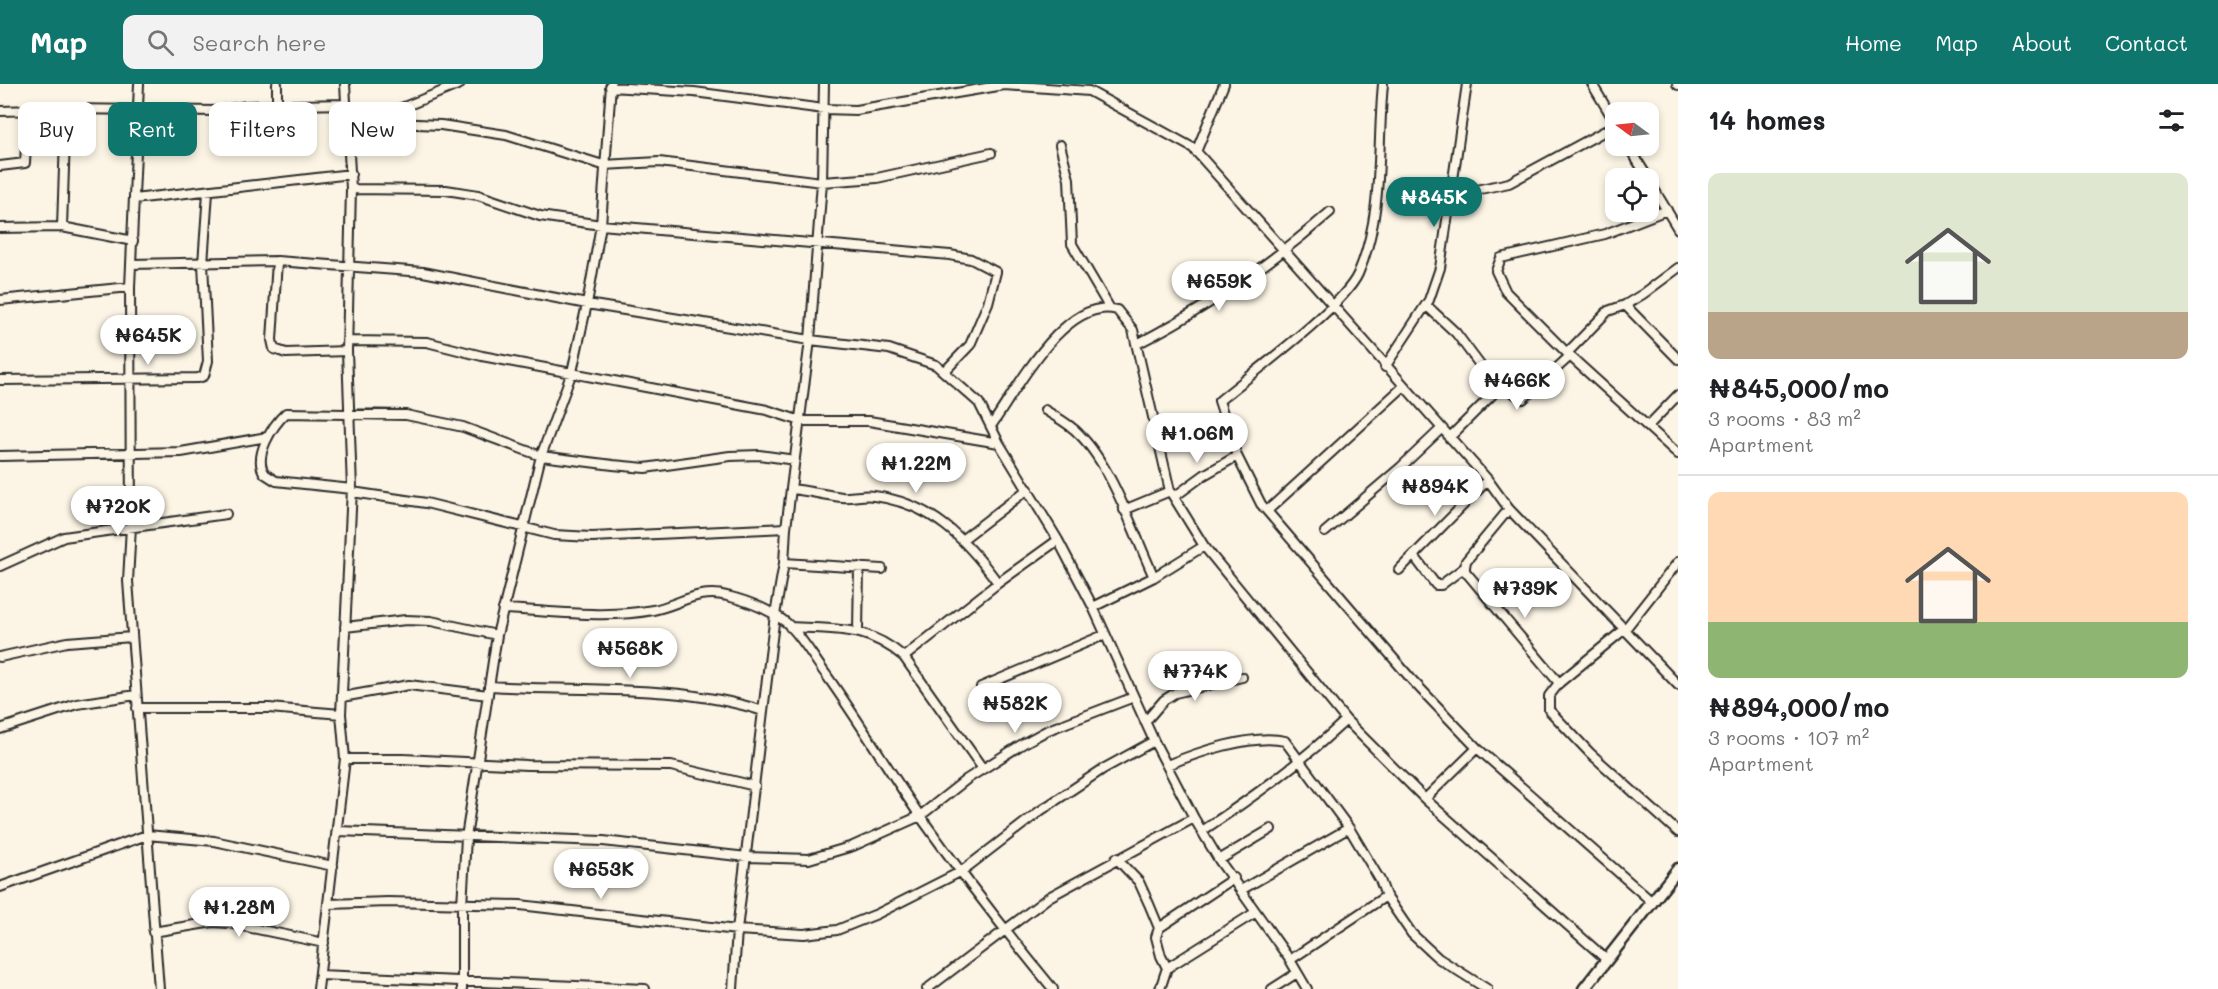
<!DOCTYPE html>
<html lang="en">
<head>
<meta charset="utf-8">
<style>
  body { margin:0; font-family:Mali,sans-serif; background:#f2f2f2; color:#202124; height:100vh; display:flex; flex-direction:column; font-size:22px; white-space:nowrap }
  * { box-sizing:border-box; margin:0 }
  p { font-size:20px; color:#757577 }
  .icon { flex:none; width:33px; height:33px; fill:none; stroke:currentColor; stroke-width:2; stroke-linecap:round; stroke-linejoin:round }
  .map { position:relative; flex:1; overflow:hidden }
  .details { display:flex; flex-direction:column; background:#fff; width:540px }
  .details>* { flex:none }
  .hud { position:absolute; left:18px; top:18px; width:570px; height:54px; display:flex; gap:12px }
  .needle { width:39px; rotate:285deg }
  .buttons { position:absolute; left:1605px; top:18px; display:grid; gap:12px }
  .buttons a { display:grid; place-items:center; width:54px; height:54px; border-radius:12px; background:#fff; box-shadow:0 3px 9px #0003; font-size:30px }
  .price { position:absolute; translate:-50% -51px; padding:0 14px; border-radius:21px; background:#fff; color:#222; font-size:20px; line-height:39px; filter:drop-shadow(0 2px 3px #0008) }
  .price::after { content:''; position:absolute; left:50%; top:36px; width:18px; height:14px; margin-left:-9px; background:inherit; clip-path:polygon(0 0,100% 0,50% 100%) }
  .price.on { background:#0f766e; color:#fff }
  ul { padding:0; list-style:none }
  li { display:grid; align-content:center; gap:12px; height:318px; padding:0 30px }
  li+li { border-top:2px solid #e0e0e0 }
  li span { display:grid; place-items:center; height:186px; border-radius:12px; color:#555 }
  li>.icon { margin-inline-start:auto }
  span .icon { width:108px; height:108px; fill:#fffc; stroke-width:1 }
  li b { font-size:26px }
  h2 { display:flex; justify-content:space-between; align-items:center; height:72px; padding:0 30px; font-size:26px }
  .pill { padding:0 21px; border-radius:12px; background:#fff; box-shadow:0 3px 9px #0003; font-size:21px; line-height:54px }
  .pill.on { background:#0f766e; color:#fff }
  header { display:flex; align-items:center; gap:36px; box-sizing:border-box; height:84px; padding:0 30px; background:#0f766e; color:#fff }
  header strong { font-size:28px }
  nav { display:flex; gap:33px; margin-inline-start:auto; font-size:21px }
  .search { width:420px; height:54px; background:#f2f2f2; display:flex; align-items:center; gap:15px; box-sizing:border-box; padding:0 21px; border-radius:12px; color:#757577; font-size:22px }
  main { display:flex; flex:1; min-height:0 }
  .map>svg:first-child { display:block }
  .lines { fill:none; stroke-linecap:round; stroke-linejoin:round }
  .minor-casing { stroke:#2b2b2b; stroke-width:12 }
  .major-casing { stroke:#2b2b2b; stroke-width:15 }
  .minor { stroke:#fcf5e5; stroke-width:8 }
  .major { stroke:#fcf5e5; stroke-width:10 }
</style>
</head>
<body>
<header>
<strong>Map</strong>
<div class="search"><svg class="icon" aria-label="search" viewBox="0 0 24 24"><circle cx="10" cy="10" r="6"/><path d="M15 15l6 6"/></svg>Search here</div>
<nav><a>Home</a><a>Map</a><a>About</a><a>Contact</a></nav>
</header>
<main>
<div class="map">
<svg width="1678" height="905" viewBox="0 0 1678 905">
  <rect width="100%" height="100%" fill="#fcf5e5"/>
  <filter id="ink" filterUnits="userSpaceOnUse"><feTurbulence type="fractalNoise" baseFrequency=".0167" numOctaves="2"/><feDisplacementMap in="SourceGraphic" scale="12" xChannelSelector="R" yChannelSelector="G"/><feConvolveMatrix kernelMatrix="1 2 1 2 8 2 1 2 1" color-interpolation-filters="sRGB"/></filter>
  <g filter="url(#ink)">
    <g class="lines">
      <defs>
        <path id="minor" d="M139,0L130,203L131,442L128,497L159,905
          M277,0V21
          M1383,0C1377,63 1384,131 1358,190C1343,223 1250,291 1219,317L1237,372L1261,420L1412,596L1477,664L1651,817
          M1592,0L1616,40
          M1677,0L1678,1
          M610,3L694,8L824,25L856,26L1004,1L1089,7L1193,64L1488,396L1509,425L1678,601
          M0,27L70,25L217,27L247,22L346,20
          M372,36L460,0
          M346,40L370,38L441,41L506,51L603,81L659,78L822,98L877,94L991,69
          M1060,61L1069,95L1072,160L1109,223
          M1628,62L1648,94
          M1196,68L1224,0
          M0,82L25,79L28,27
          M1648,95L1678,145
          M351,105L446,106L478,111L540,132L601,141L950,171L971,175L996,188L988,219L970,261L944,288
          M1452,111L1509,99L1616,41
          M134,115L351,90
          M1667,126L1605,150L1501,174L1496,187L1506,208L1570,272L1678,370
          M62,143L66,25
          M0,144L62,143L133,157
          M277,177L272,256L274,265L286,269L347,267
          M132,180L277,177L423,188L587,220L810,256L889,265L936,281L979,319L999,359
          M0,216L130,203
          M1426,221L1456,249L1498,305
          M1625,221L1678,275
          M348,257L427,258L482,272L767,326L801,337H869L999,359L1058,456L1093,523L1154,657L1194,734L1219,776L1290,876L1307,905
          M1137,260C1207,224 1271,180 1330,128
          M1567,269L1608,227L1625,221L1643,210L1678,184
          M1385,283L1429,216L1440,184L1467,0
          M0,296L198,294L204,292L208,277L203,180L208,108
          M1045,326C1056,333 1070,340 1079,350C1112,382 1134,450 1154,493
          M991,342C1016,307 1065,211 1117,226L1133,246L1170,407L1204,462
          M1648,342L1678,311
          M1449,354L1498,305H1508L1523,315L1570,272
          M0,372L181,368L267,353
          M352,405L276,397L265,390C252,373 273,341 286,329L406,331L463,343L541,372L613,381L645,384L730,372L759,371L795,376
          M792,405C809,407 825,411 842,413C853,414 864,410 874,412C931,419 966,455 998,499
          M352,408L426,419L554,451L592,453L786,444
          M1174,413L1204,391L1237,372
          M1124,426L1170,407
          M1267,427L1403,303
          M1325,448L1401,383L1441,345
          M963,455L1028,405
          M1414,472L1436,501H1441L1465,483L1466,477L1509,425
          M1678,478L1626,544L1559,599L1549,612V626L1590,669L1678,748
          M784,479L882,485
          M0,482L64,453L226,430
          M1465,483V487L1559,599
          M1399,486L1488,396
          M1093,523L1154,493L1204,462L1346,636L1425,715L1607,876
          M503,525C551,527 605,535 653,526C679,521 699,504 727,512C748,517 777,528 792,544C805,558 815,576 827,592C859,637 888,685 920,732C962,791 1007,849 1053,905
          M345,543L406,536L431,537L497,551
          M790,543C838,546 866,541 904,573L998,499L1058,456
          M858,548L859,483
          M0,573L67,558L132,553
          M904,573L983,685
          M489,602C580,608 676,599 763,627
          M981,603L1104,551
          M342,613L409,601L488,611
          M137,624H269L341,630
          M1145,638L1164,616L1175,609L1242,593
          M0,645L77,620L136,611
          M345,675H403L527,681L671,682L755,702
          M1167,681C1196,669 1253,649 1285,657L1349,744L1380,796L1386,812L1412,850L1438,874L1487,905
          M1425,715L1477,664
          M338,747L603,757L747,773L809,775L853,762L920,732L967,695L1024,659L1048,646L1134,613
          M1202,747C1255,712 1299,680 1346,636
          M1116,774L1139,798L1149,820L1159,844L1156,853L1161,872L1167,884L1160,905
          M1219,776L1271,745
          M0,803L147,751L214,757L333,782
          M1241,806L1349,744
          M329,820L388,818L520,821L737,846L804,850L837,846L877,830L962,787L1040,727L1103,685L1154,657
          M1159,844L1234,794
          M153,848L213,838L228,839L324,859
          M1290,876L1386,812
          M1167,884L1256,828
          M320,891L645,905
          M318,905L345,675L341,630L352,405L347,267L351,105L345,0
          M462,905V821L466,754L497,551L541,372L572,288L587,220L601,141L611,0
          M733,905L737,846L763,627L775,531L784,479L786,444L810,256L822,98L824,0
          M927,905L1049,813L1194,734
          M1272,905L1297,889"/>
        <path id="major" d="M1584,905L1678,785"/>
      </defs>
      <use href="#minor" class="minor-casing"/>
      <use href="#major" class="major-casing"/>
      <use href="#minor" class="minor"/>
      <use href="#major" class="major"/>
    </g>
  </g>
</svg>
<div class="buttons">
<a><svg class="needle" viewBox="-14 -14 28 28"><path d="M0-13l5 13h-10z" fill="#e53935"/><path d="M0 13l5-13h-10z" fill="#757577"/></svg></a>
<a><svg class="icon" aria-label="locate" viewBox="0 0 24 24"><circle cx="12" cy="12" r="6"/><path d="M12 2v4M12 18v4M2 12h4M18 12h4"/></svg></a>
</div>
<b class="price on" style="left:1434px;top:144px">₦845K</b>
<b class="price" style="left:1219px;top:228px">₦659K</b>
<b class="price" style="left:148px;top:282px">₦645K</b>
<b class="price" style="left:1517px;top:327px">₦466K</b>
<b class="price" style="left:1197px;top:380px">₦1.06M</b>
<b class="price" style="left:916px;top:410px">₦1.22M</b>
<b class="price" style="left:1435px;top:433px">₦894K</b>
<b class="price" style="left:118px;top:453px">₦720K</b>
<b class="price" style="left:1525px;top:535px">₦739K</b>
<b class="price" style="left:630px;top:595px">₦568K</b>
<b class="price" style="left:1195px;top:618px">₦774K</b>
<b class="price" style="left:1015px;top:650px">₦582K</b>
<b class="price" style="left:601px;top:816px">₦653K</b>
<b class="price" style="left:239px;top:854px">₦1.28M</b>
<div class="hud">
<a class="pill">Buy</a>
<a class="pill on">Rent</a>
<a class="pill">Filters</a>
<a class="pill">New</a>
</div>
</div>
<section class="details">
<h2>14 homes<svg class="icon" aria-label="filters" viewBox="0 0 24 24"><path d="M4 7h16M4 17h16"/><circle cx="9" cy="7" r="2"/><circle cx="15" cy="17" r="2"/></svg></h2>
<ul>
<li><span style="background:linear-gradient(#dfe7d0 75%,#b9a48a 0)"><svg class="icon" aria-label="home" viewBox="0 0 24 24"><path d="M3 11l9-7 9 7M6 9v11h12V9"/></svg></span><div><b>₦845,000/mo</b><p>3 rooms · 83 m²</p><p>Apartment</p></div></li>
<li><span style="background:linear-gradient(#ffd9b3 70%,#8fb573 0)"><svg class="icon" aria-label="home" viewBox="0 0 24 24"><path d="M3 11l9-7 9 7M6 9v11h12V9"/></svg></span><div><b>₦894,000/mo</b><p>3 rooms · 107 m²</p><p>Apartment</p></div></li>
</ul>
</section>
</main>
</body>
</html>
